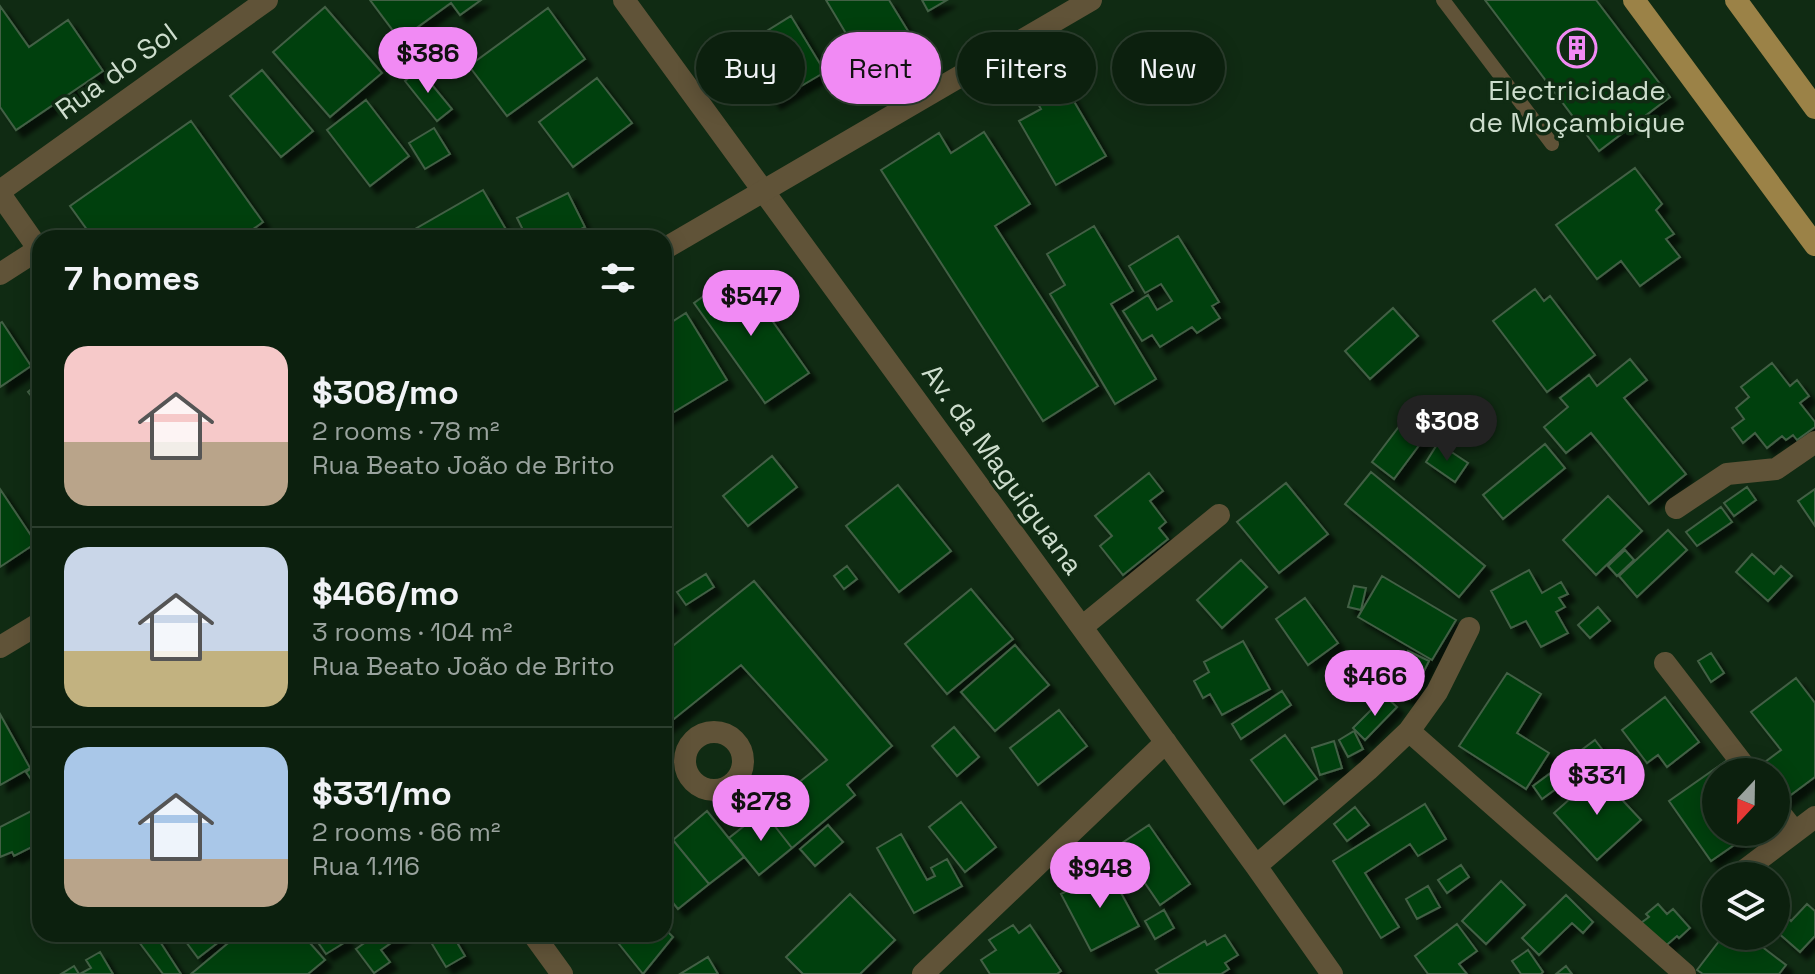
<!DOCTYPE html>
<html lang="en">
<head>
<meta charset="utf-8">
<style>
  body { margin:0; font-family:"Space Grotesk",sans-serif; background:#1a2d1c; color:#f1f3f6; height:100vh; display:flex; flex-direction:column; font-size:30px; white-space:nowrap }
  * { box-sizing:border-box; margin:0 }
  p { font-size:26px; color:#9aa39e }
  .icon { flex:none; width:44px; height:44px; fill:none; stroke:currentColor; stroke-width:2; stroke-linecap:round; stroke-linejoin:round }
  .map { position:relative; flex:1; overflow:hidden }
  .drawer { position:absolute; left:32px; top:230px; width:640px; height:712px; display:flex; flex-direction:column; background:#0c200e; border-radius:24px; box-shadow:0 4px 20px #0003,0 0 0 2px #2c3e2e }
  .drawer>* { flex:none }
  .guide { position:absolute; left:696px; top:32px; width:760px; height:72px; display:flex; gap:16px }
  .needle { width:52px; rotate:202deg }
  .tools { position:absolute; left:1702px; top:758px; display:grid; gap:16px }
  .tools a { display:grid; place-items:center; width:88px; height:88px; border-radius:50%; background:#0c200e; box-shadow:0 4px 20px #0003,0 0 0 2px #2c3e2e; font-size:40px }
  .price { position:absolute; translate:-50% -68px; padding:0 18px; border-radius:28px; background:#f18af4; color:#111; font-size:26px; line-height:52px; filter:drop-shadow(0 2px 4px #0008) }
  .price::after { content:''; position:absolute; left:50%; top:48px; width:24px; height:18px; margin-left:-12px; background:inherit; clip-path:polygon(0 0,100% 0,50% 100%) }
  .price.current { background:#222; color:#fff }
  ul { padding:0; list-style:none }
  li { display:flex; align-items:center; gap:24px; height:200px; padding:0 32px }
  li+li { border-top:2px solid #2c3e2e }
  li span { display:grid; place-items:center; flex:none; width:224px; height:160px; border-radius:24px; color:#555 }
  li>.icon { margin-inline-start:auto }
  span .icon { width:96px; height:96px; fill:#fffc; stroke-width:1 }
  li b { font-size:34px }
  h2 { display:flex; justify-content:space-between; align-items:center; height:96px; padding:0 32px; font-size:34px }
  .tag { padding:0 28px; border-radius:36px; background:#0c200e; box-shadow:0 4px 20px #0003,0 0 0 2px #2c3e2e; font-size:28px; line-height:72px }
  .tag.current { background:#f18af4; color:#111 }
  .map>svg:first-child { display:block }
  .building { fill:#014010; stroke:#436045; stroke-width:2; filter:url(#shadow) }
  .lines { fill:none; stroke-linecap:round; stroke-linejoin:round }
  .service { stroke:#605338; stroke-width:14 }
  .minor { stroke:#605338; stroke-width:22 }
  .tertiary { stroke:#605338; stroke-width:22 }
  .primary { stroke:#9b8247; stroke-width:22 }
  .labels { text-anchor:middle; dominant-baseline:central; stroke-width:7; stroke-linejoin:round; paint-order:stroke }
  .street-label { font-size:28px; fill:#cdddcd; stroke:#102b13 }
  .poi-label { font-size:28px; fill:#cdddcd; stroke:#102b13 }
</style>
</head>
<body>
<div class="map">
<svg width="1815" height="974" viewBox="0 0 1815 974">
  <defs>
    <filter id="shadow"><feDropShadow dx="7" dy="7" stdDeviation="2" flood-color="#0009"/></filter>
  </defs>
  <rect width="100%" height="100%" fill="#102b13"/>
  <path class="building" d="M370,0H481L460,15L451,3L400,40Z
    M826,0H889L916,44L869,72Z
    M922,0H947L928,11Z
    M1485,0H1596L1670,97L1599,151Z
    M0,6L29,47L68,20L103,71L16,130L0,107Z
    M325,7L382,73L330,117L273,52Z
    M548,8L585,59L507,116L469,66Z
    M791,16L825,72L774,102L741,47Z
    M419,69L452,109L437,121L405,81Z
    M262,70L313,131L281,157L230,96Z
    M597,78L632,123L573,167L539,122Z
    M1065,86L1106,156L1056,185L1019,121L1041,109L1037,102Z
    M366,100L409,156L370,186L327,130Z
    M191,121L263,222L241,238H93L70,206Z
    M434,128L450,154L425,169L409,143Z
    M984,132L1030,204L995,226L1098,386L1043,421L881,170L939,133L951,153Z
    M1635,168L1662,204L1656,210L1674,234L1666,239L1680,257L1640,286L1621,261L1597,279L1556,225Z
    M483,190L511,238H404L403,236Z
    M568,193L585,227L564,238H527L517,218Z
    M1094,226L1133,291L1111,304L1156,379L1115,404L1050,294L1065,285L1047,254Z
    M1178,236L1219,302L1212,306L1220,318L1197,333L1192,327L1160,347L1152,335L1142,341L1123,311L1148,295L1157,310L1172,301L1161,284L1145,293L1129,266Z
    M738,272L809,373L765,403L694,303Z
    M1535,289L1544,301L1550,296L1595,355L1547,392L1493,321Z
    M1393,308L1418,336L1370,379L1345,351Z
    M686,313L727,380L664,418V327Z
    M2,322L31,366L0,387V323Z
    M1630,359L1647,380L1624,398L1686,474L1649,504L1591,433L1566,453L1544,427L1568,407L1560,398L1589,375L1597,386Z
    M1772,363L1790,386L1797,380L1809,396L1800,403L1815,422V427L1797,440L1793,435L1786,440L1782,436L1767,448L1755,433L1743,443L1732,428L1744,419L1736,408L1749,397L1741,387Z
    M40,382V407L28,392Z
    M1407,416L1429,432L1394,479L1372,462Z
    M1438,443L1468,463L1455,482L1426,462Z
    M1545,444L1565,468L1503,519L1483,495Z
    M772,456L797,487L748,526L723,496Z
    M1371,472L1485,566L1459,597L1345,504Z
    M1149,473L1163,491L1150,501L1166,522L1159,528L1168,539L1123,575L1100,546L1112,536L1095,516Z
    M1286,483L1328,534L1279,573L1237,522Z
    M898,485L951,551L899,592L846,526Z
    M1747,487L1756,500L1734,516L1724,503Z
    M0,489L36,543L0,567Z
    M1815,489V526L1798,501Z
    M1608,496L1642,531L1596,575L1563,540Z
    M1721,507L1732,522L1697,546L1686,532Z
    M1668,530L1687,550L1637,597L1619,576Z
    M1625,550L1634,560L1617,576L1608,566Z
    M1752,554L1774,574L1781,566L1792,576L1768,601L1736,572Z
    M1241,560L1267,587L1222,628L1197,600Z
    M847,566L857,579L844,589L834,576Z
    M1529,570L1542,593L1561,582L1568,594L1559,598L1565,607L1556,612L1568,633L1541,647L1526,621L1511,628L1491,591Z
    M706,574L714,587L686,605L677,592Z
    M1382,576L1456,620L1432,660L1358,617Z
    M754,581L892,746L847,785L855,795L792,848L763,811L827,760L741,665L664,727V653Z
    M1354,586L1366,588L1361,610L1348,607Z
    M971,589L1013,639L947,694L905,644Z
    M664,593L672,605L664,610Z
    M1305,598L1338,643L1308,665L1276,619Z
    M1598,607L1610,621L1590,638L1578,625Z
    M1243,641L1270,689L1222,715L1210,694L1203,698L1194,681L1209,672L1204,662Z
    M1015,645L1049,685L995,731L961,692Z
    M1408,651L1429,661L1410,699L1388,689Z
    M1711,653L1724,673L1711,682L1698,661Z
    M1507,673L1541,694L1517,733L1549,753L1526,789L1459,746Z
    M1796,678L1815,703V777L1780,803L1776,798V785L1780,782L1776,777V772H1773L1765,762L1781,750L1751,712Z
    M1282,691L1291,705L1241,739L1232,724Z
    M1385,696L1397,707L1365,740L1353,728Z
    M1665,697L1699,742L1667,767L1658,755L1647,763L1622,730Z
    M1059,710L1087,746L1038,785L1010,748Z
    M0,714L30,768L0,785Z
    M954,727L979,757L957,776L932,746Z
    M1354,731L1363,749L1348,757L1339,740Z
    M1285,735L1317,779L1284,804L1251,760Z
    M1595,740L1605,753L1542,799L1533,786Z
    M1334,741L1342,768L1320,775L1312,748Z
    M1729,759L1738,772H1716V832H1753L1711,861L1669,801Z
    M40,762V792L26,772Z
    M1598,774L1641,820L1597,860L1554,813Z
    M961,802L996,847L965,872L929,827Z
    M1425,804L1446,839L1418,856L1410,844L1365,873L1399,927L1381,938L1333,861Z
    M1355,807L1369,825L1347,841L1334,824Z
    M37,808L40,814V843L14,856L12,852L0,857V827Z
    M707,811L744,857L709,884L673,840Z
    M763,811L792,848L759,875L729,838Z
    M828,825L843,842L815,866L800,849Z
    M1149,825L1190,884L1160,905L1119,845Z
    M901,834L927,880L935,876L931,868L947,859L962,886L914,913L877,848Z
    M673,840L709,884L678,909L664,892V847Z
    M1461,865L1469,877L1447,893L1438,880Z
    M1108,869L1139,926L1091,951L1061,894Z
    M1501,881L1525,905L1486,944L1462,921Z
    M1428,886L1440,907L1417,919L1406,899Z
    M850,894L895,940L860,974H803L786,957Z
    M1566,895L1593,922L1583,933L1572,923L1539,955L1522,938Z
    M1658,904L1667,914L1673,909L1690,928L1679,938L1677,936L1663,948L1641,923L1649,917L1646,914Z
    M1807,904L1815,911V936L1800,952L1776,931V907L1791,921Z
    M1164,910L1174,928L1155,939L1145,921Z
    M1457,924L1477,951L1459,964L1467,974H1428L1415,956Z
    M1013,925L1019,933L1030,925L1061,971L1057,974H990L981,960L996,950L989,940Z
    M664,928L673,937L643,974L611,934H664Z
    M133,934H155L181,974H163Z
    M197,934H229L198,958L186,942Z
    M239,934H302L325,960L308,974H191Z
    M312,934H343L347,941L326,954Z
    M377,934H404L381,950L390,962L374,973L356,949Z
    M426,934H452L465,956L446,967Z
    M1225,935L1238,955L1225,963L1229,969L1221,974H1159L1156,970L1205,941L1207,945Z
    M1723,936H1748L1786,965L1779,974H1703L1697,970Z
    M1528,950L1543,972L1541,974H1521L1512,961Z
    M100,952L113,974H80L91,968L86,960Z
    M708,957L718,974H680Z
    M74,966L79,974H61Z
    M1566,966L1572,974H1556Z"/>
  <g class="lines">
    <path class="service" d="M1443,0L1552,144"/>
    <path class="minor" d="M624,0L1256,866L1332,974
      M0,191L267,0
      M0,194L40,251
      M0,274L39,249
      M1676,508L1727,474L1776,469L1815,442
      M1082,627L1219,515
      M1665,663L1749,772
      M1409,731L1685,974
      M685 761a29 29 0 1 1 58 0a29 29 0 1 1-58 0Z
      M1776,808L1795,832
      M1256,866L1368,770L1409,731L1437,692L1469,628
      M1737,876L1815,817
      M533,934L562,974
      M923,974L1166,742"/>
    <path class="tertiary" d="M664,249L1091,0
      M0,647L40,623"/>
    <path class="primary" d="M1634,0L1815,245
      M1736,0L1815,108"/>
  </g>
  <defs>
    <symbol id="building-ring" viewBox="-11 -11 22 22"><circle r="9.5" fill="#102b13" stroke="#f18af4" stroke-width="1.5"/><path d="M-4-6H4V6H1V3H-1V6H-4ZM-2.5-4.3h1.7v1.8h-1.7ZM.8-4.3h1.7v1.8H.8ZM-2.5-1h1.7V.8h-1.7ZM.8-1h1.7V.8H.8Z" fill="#f18af4"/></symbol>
  </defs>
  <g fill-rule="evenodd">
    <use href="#building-ring" x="1555" y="26" width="44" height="44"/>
  </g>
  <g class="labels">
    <g class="street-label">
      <text transform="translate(116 71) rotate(-36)">Rua do Sol</text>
      <text transform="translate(1003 469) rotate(54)">Av. da Maguiguana</text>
    </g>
    <g class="poi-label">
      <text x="1577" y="90">Electricidade<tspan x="1577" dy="32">de Moçambique</tspan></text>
    </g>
  </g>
</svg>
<div class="tools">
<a><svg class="needle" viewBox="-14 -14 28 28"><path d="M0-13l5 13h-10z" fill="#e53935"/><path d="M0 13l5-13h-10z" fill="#9aa39e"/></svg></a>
<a><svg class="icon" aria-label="layers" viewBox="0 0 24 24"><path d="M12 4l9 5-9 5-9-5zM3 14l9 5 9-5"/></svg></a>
</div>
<b class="price" style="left:428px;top:95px">$386</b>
<b class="price" style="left:751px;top:338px">$547</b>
<b class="price current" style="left:1447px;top:463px">$308</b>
<b class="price" style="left:1375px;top:718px">$466</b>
<b class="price" style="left:1597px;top:817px">$331</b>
<b class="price" style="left:761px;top:843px">$278</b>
<b class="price" style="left:1100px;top:910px">$948</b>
<div class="guide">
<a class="tag">Buy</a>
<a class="tag current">Rent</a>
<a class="tag">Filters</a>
<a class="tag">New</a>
</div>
<section class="drawer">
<h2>7 homes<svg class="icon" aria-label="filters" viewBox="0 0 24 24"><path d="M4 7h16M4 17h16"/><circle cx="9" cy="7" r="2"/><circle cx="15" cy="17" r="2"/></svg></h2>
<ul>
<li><span style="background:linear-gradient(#f6c9c9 60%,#b9a48a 0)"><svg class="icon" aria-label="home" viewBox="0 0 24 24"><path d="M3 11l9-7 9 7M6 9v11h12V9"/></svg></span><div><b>$308/mo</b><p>2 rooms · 78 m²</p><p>Rua Beato João de Brito</p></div></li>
<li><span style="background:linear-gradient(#c9d6e8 65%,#c2b280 0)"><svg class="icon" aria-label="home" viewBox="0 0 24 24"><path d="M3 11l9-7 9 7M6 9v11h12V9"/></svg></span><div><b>$466/mo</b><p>3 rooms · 104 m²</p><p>Rua Beato João de Brito</p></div></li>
<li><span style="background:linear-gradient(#a9c7e8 70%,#b9a48a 0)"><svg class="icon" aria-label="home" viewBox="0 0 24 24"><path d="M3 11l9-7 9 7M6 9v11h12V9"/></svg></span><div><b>$331/mo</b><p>2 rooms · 66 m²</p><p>Rua 1.116</p></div></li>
</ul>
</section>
</div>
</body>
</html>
